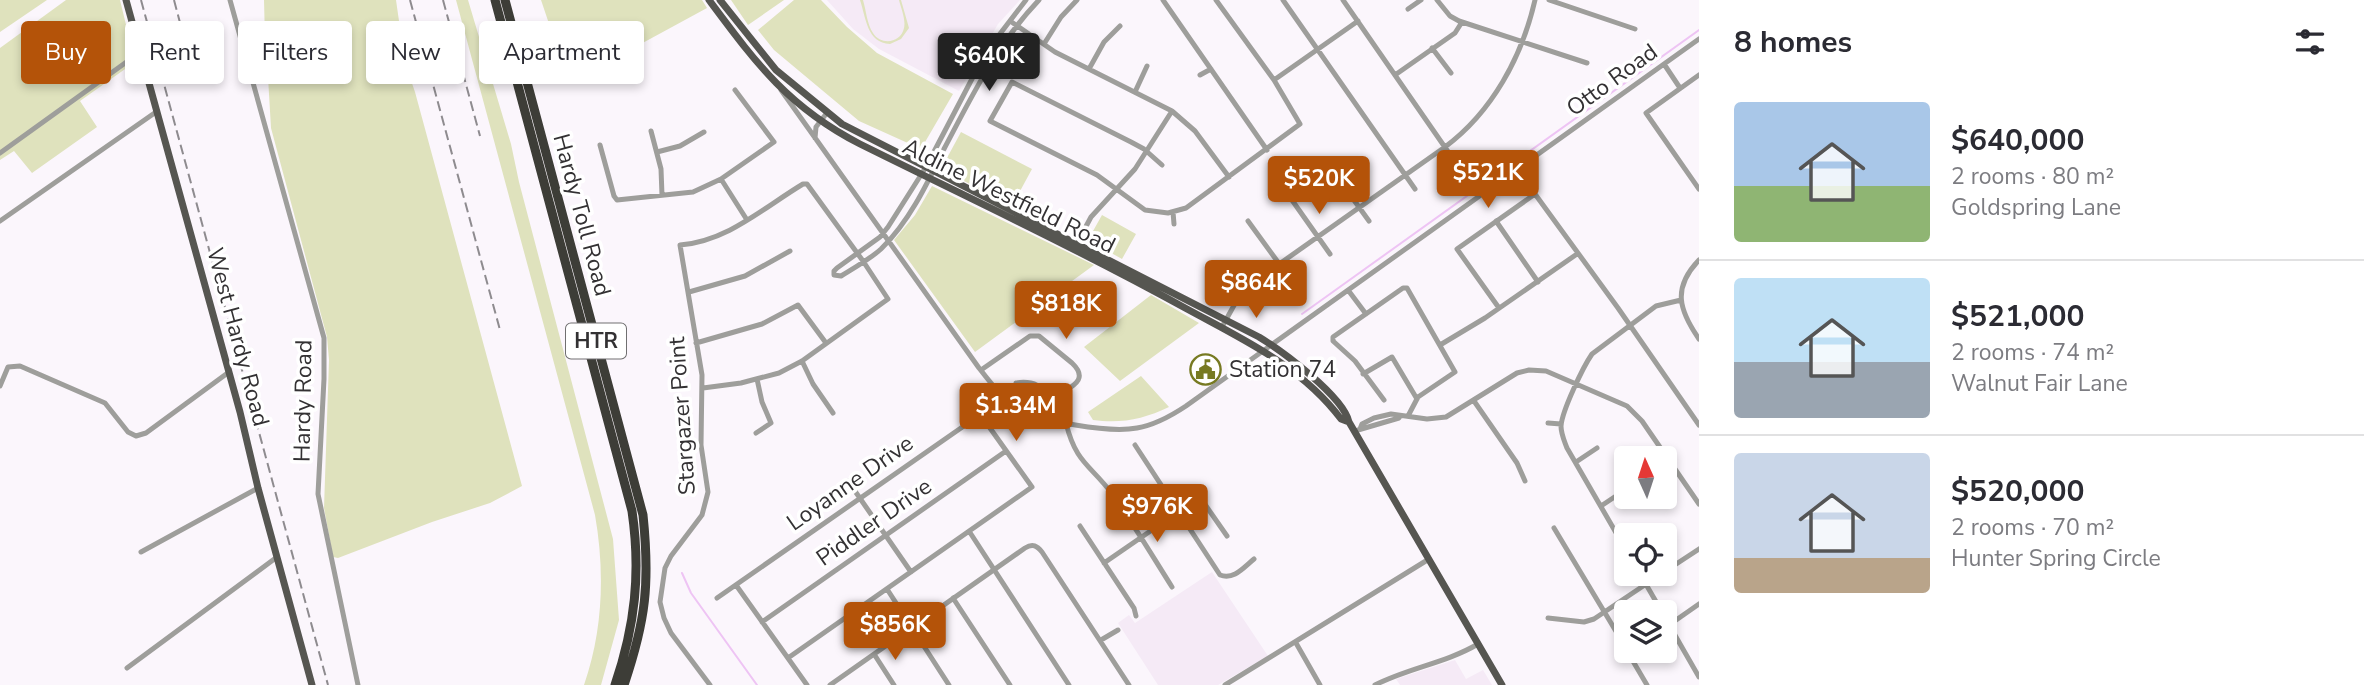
<!DOCTYPE html>
<html lang="en">
<head>
<meta charset="utf-8">
<style>
  body { margin:0; font-family:"Nunito Sans",sans-serif; background:#f7f7f7; color:#2b2b33; height:100vh; display:flex; flex-direction:column; font-size:26px; white-space:nowrap }
  * { box-sizing:border-box; margin:0 }
  p { font-size:23px; color:#7c7c81 }
  .icon { flex:none; width:38px; height:38px; fill:none; stroke:currentColor; stroke-width:2; stroke-linecap:round; stroke-linejoin:round }
  .map { position:relative; flex:1; overflow:hidden }
  .panel { display:flex; flex-direction:column; background:#fff; width:665px }
  .panel>* { flex:none }
  .banner { position:absolute; left:21px; top:21px; width:665px; height:63px; display:flex; gap:14px }
  .needle { width:46px; rotate:357deg }
  .buttons { position:absolute; left:1614px; top:446px; display:grid; gap:14px }
  .buttons a { display:grid; place-items:center; width:63px; height:63px; border-radius:7px; background:#fff; box-shadow:0 4px 10px #0003; font-size:35px }
  .price { position:absolute; translate:-50% -60px; padding:0 16px; border-radius:7px; background:#b45309; color:#fff; font-size:23px; line-height:46px; filter:drop-shadow(0 2px 4px #0008) }
  .price::after { content:''; position:absolute; left:50%; top:42px; width:21px; height:16px; margin-left:-10px; background:inherit; clip-path:polygon(0 0,100% 0,50% 100%) }
  .price.active { background:#222; color:#fff }
  ul { padding:0; list-style:none }
  li { display:flex; align-items:center; gap:21px; height:175px; padding:0 35px }
  li+li { border-top:2px solid #e1e1e2 }
  li span { display:grid; place-items:center; flex:none; width:196px; height:140px; border-radius:7px; color:#555 }
  li>.icon { margin-inline-start:auto }
  span .icon { width:84px; height:84px; fill:#fffc; stroke-width:1 }
  li b { font-size:30px }
  h2 { display:flex; justify-content:space-between; align-items:center; height:84px; padding:0 35px; font-size:30px }
  .pill { padding:0 24px; border-radius:7px; background:#fff; box-shadow:0 4px 10px #0003; font-size:24px; line-height:63px }
  .pill.active { background:#b45309; color:#fff }
  main { display:flex; flex:1; min-height:0 }
  .map>svg:first-child { display:block }
  .built { fill:#f5eaf6 }
  .green { fill:#dfe2bd }
  .lines { fill:none; stroke-linecap:round; stroke-linejoin:round }
  .stream { stroke:#eec4f4; stroke-width:2 }
  .minor { stroke:#9e9e9b; stroke-width:5 }
  .major { stroke:#565651; stroke-width:7 }
  .highway { stroke:#3d3d37; stroke-width:9 }
  .rail { stroke:#8e8b8f; stroke-width:2; stroke-dasharray:10 5; stroke-linecap:butt }
  .labels { text-anchor:middle; dominant-baseline:central; stroke-width:7; stroke-linejoin:round; paint-order:stroke }
  .shield { fill:#fff; stroke:#706f70; stroke-width:2 }
  .shield-label { font-size:21px; font-weight:bold; fill:#333133 }
  .street-label { font-size:23px; fill:#333133; stroke:#fff }
  .poi-label { font-size:23px; fill:#333133; stroke:#fff; text-anchor:start }
</style>
</head>
<body>
<main>
<div class="map">
<svg width="1699" height="685" viewBox="0 0 1699 685">
  <rect width="100%" height="100%" fill="#fbf6fc"/>
  <path class="built" d="M827,0H1020L998,24L959,91L879,49L853,29Z
    M1212,572L1268,656L1218,685H1158L1118,623L1129,615L1135,623Z
    M1455,660L1466,679L1483,670L1492,685H1400L1396,679Z"/>
  <path class="green" d="M0,0H47L0,32Z
    M66,0H120L135,62L80,101L97,127L32,173L14,151L0,160V48Z
    M264,0H396L405,63L415,92L522,486L490,503L432,522L338,558L333,557L324,508L329,360L327,337L271,128L268,77L270,59L265,40Z
    M456,0H468L511,144L519,182L613,539L619,620L601,685H584C603,630 605,572 595,515Z
    M541,0H702L707,8L569,83Z
    M731,0H784L748,25Z
    M794,0H821L847,27L877,53L953,94L921,149L859,121L774,50L758,30Z
    M860,0H863C866,10 867,24 873,33C881,46 901,43 904,28C906,20 901,8 899,0H901L909,28L901,39L890,44C867,43 866,18 860,0Z
    M961,132L1032,169L1012,206L941,169Z
    M932,186L1094,265L975,352L894,240L915,215Z
    M1102,215L1136,234L1122,259L1088,240Z
    M1151,295L1199,323L1120,381L1084,347Z
    M1141,376L1169,407C1144,419 1121,424 1093,420L1088,412Z"/>
  <g class="lines">
    <path class="stream" d="M1302,314L1699,30
      M682,573L691,593L757,685"/>
    <path class="minor" d="M230,0L324,338V379L318,494L358,685
      M1026,0L986,52L926,167L888,227L880,237L837,268L834,271V275L841,276C854,268 870,259 881,249C909,222 927,184 944,149C972,96 997,44 1039,0
      M1163,0L1267,150
      M1283,0L1415,189
      M1343,0L1469,182
      M1437,0L1450,16L1459,21L1587,63
      M1549,0L1635,29
      M1408,9L1421,0
      M1013,23L1055,52L1172,111L1195,131L1229,177
      M1044,44L1061,17L1077,0
      M1432,48L1451,73
      M1664,64L1680,88
      M1089,69L1104,42L1120,26
      M1200,75L1211,69
      M1395,75L1455,33L1462,22
      M1699,75L1646,113L1699,189
      M1274,80L1358,21
      M781,90L979,368C990,382 1001,397 1016,407C1040,422 1110,433 1137,428C1155,425 1171,416 1186,406L1699,39
      M1135,92L1147,66
      M651,131L661,169L662,195
      M815,138L816,127L826,114
      M600,145L614,196L617,200L693,192L721,179L774,142L735,90
      M657,152L680,146L704,132
      M0,153L139,53
      M1162,165L1144,149L1131,142L1012,82L990,121L1097,175L1145,210L1168,213L1186,208L1300,124L1274,80L1216,0
      M1330,167L1369,221
      M721,179L747,220
      M1287,193L1330,254
      M1173,212L1174,224
      M0,221L156,112
      M1248,221L1291,280
      M1496,221L1538,282
      M1075,247L1091,217L1135,169L1172,111
      M1699,260C1672,288 1679,310 1699,339
      M1348,290L1366,314
      M689,292L745,276L790,251
      M1499,308L1457,249L1535,194L1618,308L1699,425
      M1222,327L1237,300L1258,279L1445,147C1492,112 1522,57 1535,0
      M696,343L762,324L798,305L826,343
      M1440,345L1485,318L1577,254
      M802,361L813,384L833,413
      M981,370L1030,336H1039L1072,363C1092,382 1066,388 1054,399C1049,404 1046,412 1043,419
      M1363,374L1392,357L1417,399
      M1016,383C1034,380 1042,387 1055,399
      M0,386L8,367L20,366L105,403L128,432L136,436L146,433L229,372
      M703,388L741,383L779,373L802,361L888,299L863,261L807,184H803C763,208 728,241 680,245L702,375L701,445L708,492L702,515L671,556L665,568L660,602L664,618L671,633L710,685
      M1384,400L1355,361L1333,341V337L1403,288H1407L1455,372L1418,397L1408,416
      M1474,401L1517,463L1525,481
      M1066,423C1076,464 1091,465 1113,495C1134,525 1153,557 1172,587
      M1548,423L1561,424
      M1360,429L1362,424L1374,418L1391,414L1427,419L1446,417L1517,373L1529,370L1546,371L1627,406L1642,421L1699,504
      M1358,430L1399,418L1400,416
      M756,433L771,423L762,402L757,379
      M1135,445L1220,575C1234,580 1243,568 1254,559
      M1576,462L1597,448
      M848,481L911,572
      M1601,506L1625,490
      M1080,526L1134,608L1136,616
      M1554,528L1626,648
      M969,531L1069,685
      M1637,536L1651,526
      M1626,550L1567,448C1564,440 1561,434 1561,426C1562,411 1583,367 1592,354L1656,306L1681,300
      M141,552L258,488
      M1104,563L1178,512L1199,502L1204,503L1227,536
      M1664,572L1699,549
      M1640,574L1662,612
      M736,585L807,685
      M887,589L949,685
      M717,598L1004,398
      M953,598L1010,685
      M1664,616L1699,677
      M1548,618L1584,622L1594,619L1661,574
      M762,622L1006,451
      M1669,625L1699,604
      M1101,640L1118,630
      M1296,643L1320,685
      M1627,651L1647,685
      M874,654L894,685
      M788,658L1032,487L980,414
      M127,668L277,557
      M830,685L1025,548C1033,543 1037,546 1042,552L1129,685
      M1225,685L1429,559
      M1375,685C1408,668 1446,663 1478,644"/>
    <path class="major" d="M126,0L240,412L258,488L312,685
      M709,0C756,63 788,107 860,144C969,198 1080,250 1187,309C1244,340 1301,366 1341,419L1349,422
      M720,0L776,70L842,124L1259,337C1282,351 1343,396 1349,422L1502,685"/>
    <path class="highway" d="M495,0L632,511C641,573 635,626 615,685
      M505,0L643,515C650,583 646,620 624,685"/>
    <path class="rail" d="M141,0L328,685
      M174,0L192,68
      M410,0L500,330
      M443,0L480,136"/>
  </g>
  <defs>
    <symbol id="civic-ring" viewBox="-11 -11 22 22"><circle r="9.5" fill="#fff" stroke="#777a22" stroke-width="1.5"/><path d="M-.6-6.5H3V-4.5H.6V-3L4-1V1h2V6H-6V1h2V-1L-.6-3ZM-1.2 2.5V6h2.4V2.5Z" fill="#777a22"/></symbol>
  </defs>
  <g fill-rule="evenodd">
    <use href="#civic-ring" x="1188" y="352" width="35" height="35"/>
  </g>
  <g class="labels">
    <rect class="shield" x="566" y="323.5" width="60" height="35" rx="5"/>
    <g class="shield-label">
      <text x="596" y="341">HTR</text>
    </g>
    <g class="street-label">
      <text transform="translate(1612 80) rotate(-36)">Otto Road</text>
      <text transform="translate(1009 196) rotate(26)">Aldine Westfield Road</text>
      <text transform="translate(582 215) rotate(75)">Hardy Toll Road</text>
      <text transform="translate(238 337) rotate(75)">West Hardy Road</text>
      <text transform="translate(303 401) rotate(-89)">Hardy Road</text>
      <text transform="translate(682 416) rotate(-94)">Stargazer Point</text>
      <text transform="translate(850 483) rotate(-35)">Loyanne Drive</text>
      <text transform="translate(874 522) rotate(-35)">Piddler Drive</text>
    </g>
    <g class="poi-label">
      <text x="1229" y="369">Station 74</text>
    </g>
  </g>
</svg>
<div class="buttons">
<a><svg class="needle" viewBox="-14 -14 28 28"><path d="M0-13l5 13h-10z" fill="#e53935"/><path d="M0 13l5-13h-10z" fill="#7c7c81"/></svg></a>
<a><svg class="icon" aria-label="locate" viewBox="0 0 24 24"><circle cx="12" cy="12" r="6"/><path d="M12 2v4M12 18v4M2 12h4M18 12h4"/></svg></a>
<a><svg class="icon" aria-label="layers" viewBox="0 0 24 24"><path d="M12 4l9 5-9 5-9-5zM3 14l9 5 9-5"/></svg></a>
</div>
<b class="price active" style="left:989px;top:93px">$640K</b>
<b class="price" style="left:1488px;top:210px">$521K</b>
<b class="price" style="left:1319px;top:216px">$520K</b>
<b class="price" style="left:1256px;top:320px">$864K</b>
<b class="price" style="left:1066px;top:341px">$818K</b>
<b class="price" style="left:1016px;top:443px">$1.34M</b>
<b class="price" style="left:1157px;top:544px">$976K</b>
<b class="price" style="left:895px;top:662px">$856K</b>
<div class="banner">
<a class="pill active">Buy</a>
<a class="pill">Rent</a>
<a class="pill">Filters</a>
<a class="pill">New</a>
<a class="pill">Apartment</a>
</div>
</div>
<section class="panel">
<h2>8 homes<svg class="icon" aria-label="filters" viewBox="0 0 24 24"><path d="M4 7h16M4 17h16"/><circle cx="9" cy="7" r="2"/><circle cx="15" cy="17" r="2"/></svg></h2>
<ul>
<li><span style="background:linear-gradient(#a9c7e8 60%,#8fb573 0)"><svg class="icon" aria-label="home" viewBox="0 0 24 24"><path d="M3 11l9-7 9 7M6 9v11h12V9"/></svg></span><div><b>$640,000</b><p>2 rooms · 80 m²</p><p>Goldspring Lane</p></div></li>
<li><span style="background:linear-gradient(#bfe0f5 60%,#9aa5b1 0)"><svg class="icon" aria-label="home" viewBox="0 0 24 24"><path d="M3 11l9-7 9 7M6 9v11h12V9"/></svg></span><div><b>$521,000</b><p>2 rooms · 74 m²</p><p>Walnut Fair Lane</p></div></li>
<li><span style="background:linear-gradient(#c9d6e8 75%,#b9a48a 0)"><svg class="icon" aria-label="home" viewBox="0 0 24 24"><path d="M3 11l9-7 9 7M6 9v11h12V9"/></svg></span><div><b>$520,000</b><p>2 rooms · 70 m²</p><p>Hunter Spring Circle</p></div></li>
</ul>
</section>
</main>
</body>
</html>
